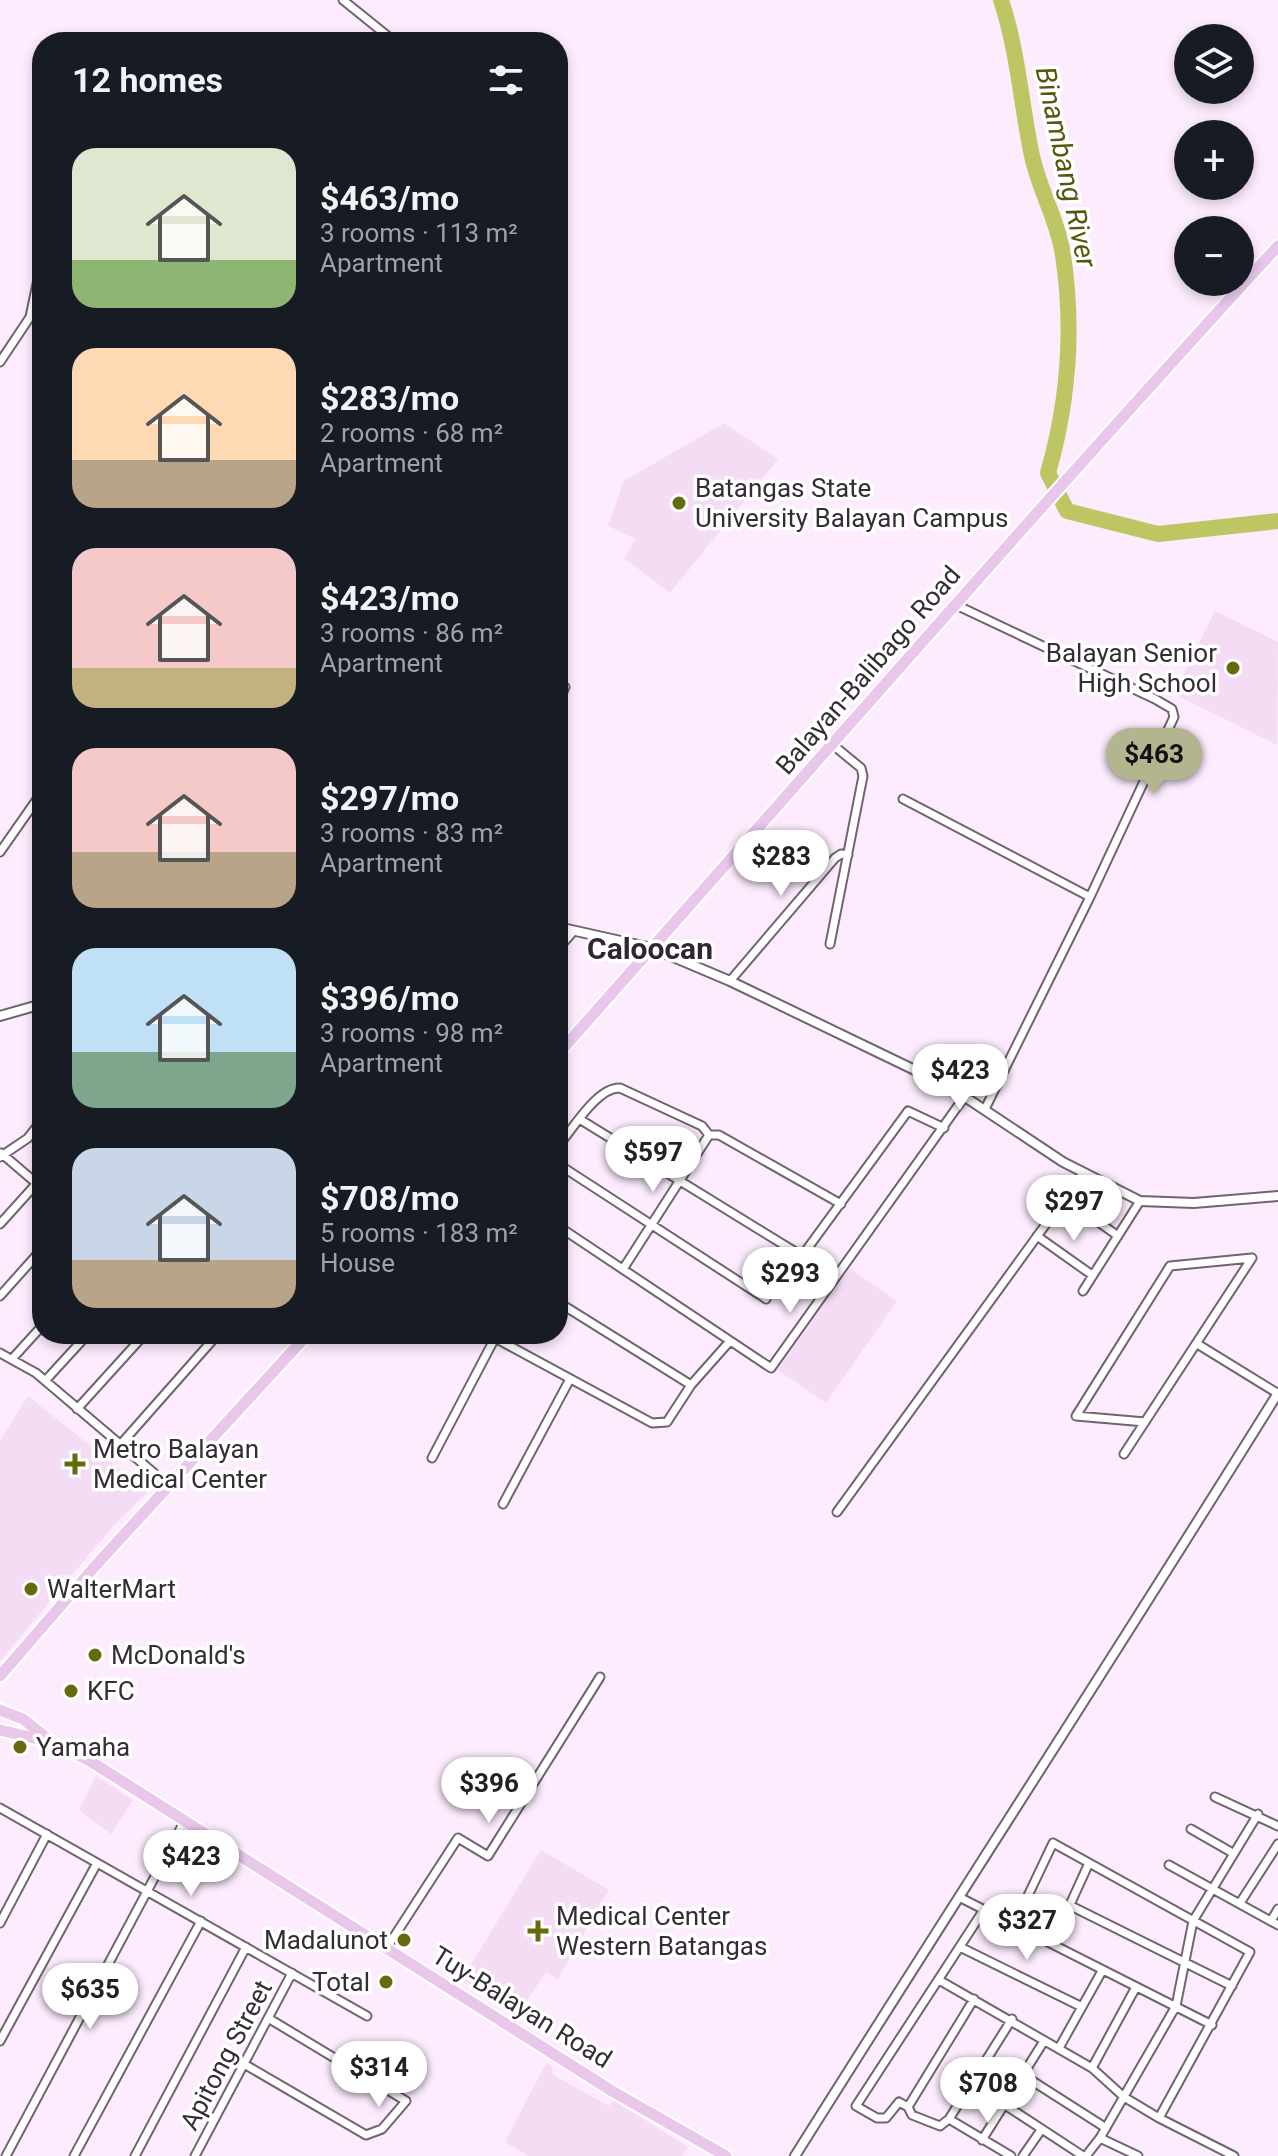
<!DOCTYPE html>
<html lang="en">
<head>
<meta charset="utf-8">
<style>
  body { margin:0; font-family:Roboto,sans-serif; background:#20242c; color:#f1f3f6; height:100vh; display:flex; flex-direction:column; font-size:30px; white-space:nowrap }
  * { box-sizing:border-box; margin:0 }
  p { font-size:26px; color:#9ea1a6 }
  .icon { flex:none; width:44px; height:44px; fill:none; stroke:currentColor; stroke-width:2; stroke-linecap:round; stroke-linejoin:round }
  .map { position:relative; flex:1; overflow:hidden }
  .side { position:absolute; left:32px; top:32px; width:536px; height:1312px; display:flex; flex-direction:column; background:#171b24; border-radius:32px; box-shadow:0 4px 12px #0003 }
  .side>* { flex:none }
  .fabs { position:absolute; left:1174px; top:24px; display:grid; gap:16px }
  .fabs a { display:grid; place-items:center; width:80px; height:80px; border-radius:50%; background:#171b24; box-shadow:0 4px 12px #0003; font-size:40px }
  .price { position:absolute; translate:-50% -68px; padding:0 18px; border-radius:28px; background:#fff; color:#222; font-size:26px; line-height:52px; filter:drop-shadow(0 2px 4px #0008) }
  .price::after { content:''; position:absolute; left:50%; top:48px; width:24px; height:18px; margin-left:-12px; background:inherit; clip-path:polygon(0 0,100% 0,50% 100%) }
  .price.current { background:#b2b58d; color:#111 }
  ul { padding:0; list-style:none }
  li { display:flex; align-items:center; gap:24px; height:200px; padding:0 40px }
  li span { display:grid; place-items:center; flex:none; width:224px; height:160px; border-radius:24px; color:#555 }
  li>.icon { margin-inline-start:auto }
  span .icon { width:96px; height:96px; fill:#fffc; stroke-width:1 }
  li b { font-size:34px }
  h2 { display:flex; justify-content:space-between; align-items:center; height:96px; padding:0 40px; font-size:34px }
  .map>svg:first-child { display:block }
  .built { fill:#f4dcf5 }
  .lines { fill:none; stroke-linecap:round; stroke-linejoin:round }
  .river { stroke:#bec664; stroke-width:16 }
  .minor-casing { stroke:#726273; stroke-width:11 }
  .tertiary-casing { stroke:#726273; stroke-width:12 }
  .primary-casing { stroke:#fff; stroke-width:15 }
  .minor { stroke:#fff; stroke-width:7 }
  .tertiary { stroke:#fff; stroke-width:8 }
  .primary { stroke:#e9c7eb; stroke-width:11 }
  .poi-dot { fill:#656a0c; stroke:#fff; stroke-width:3 }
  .labels { text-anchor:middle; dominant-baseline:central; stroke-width:7; stroke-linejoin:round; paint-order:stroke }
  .poi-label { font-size:26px; fill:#342d35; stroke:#fff; text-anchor:start }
  .street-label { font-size:26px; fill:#342d35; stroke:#fff }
  .water-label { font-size:28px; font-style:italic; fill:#54580e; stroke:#fff }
  .quarter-label { font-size:30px; font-weight:bold; fill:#322533; stroke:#fff }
</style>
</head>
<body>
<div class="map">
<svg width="1278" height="2156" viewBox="0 0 1278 2156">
  <rect width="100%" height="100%" fill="#fdebfe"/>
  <path class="built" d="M724,423L778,459L670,593L624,558L636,539L608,526L624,481Z
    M1215,611L1278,642L1277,745L1174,694Z
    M849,1268L897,1301L826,1403L778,1370Z
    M28,1396L148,1492L114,1525L0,1661V1441Z
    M96,1776L133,1800L111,1834L79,1810Z
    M541,1850L609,1890L558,1979L546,1972L518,2014L462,1979Z
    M546,2063L552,2066L553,2075L609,2106L613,2100L688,2147L682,2156H528L505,2142Z"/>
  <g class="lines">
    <path class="river" d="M1001,0C1018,51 1021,104 1032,156C1039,189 1058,221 1063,255C1074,328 1068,403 1048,473L1067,511L1158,534L1278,521"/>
    <defs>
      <path id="minor" d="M343,0L395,42
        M0,362L30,317L42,260
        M954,604L1155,699L1172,709L1174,717L1090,897L985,1109
        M558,703L565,687
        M903,799L1090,897
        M0,852L42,792
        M830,944L863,776L861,768L833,745
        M558,949L572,933
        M730,981L835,858L841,854L848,855
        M581,1120L802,1256L908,1111L944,1128
        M558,1146C573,1129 597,1087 620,1088L702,1126L709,1135H719L841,1204
        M1,1153L42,1188
        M0,1157L28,1138L42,1120
        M558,1164L766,1299
        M1065,1198L1118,1236
        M0,1224L37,1183
        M558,1226L771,1368L965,1096
        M1037,1236L1092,1275
        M623,1269L709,1135
        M1083,1291L1140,1201
        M0,1296L42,1249
        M558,1302L691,1385
        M495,1338L652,1423L667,1422L691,1385L730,1341
        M1199,1345L1277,1393
        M0,1353L36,1373L168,1485
        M12,1359L42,1326
        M45,1381L88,1334
        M77,1409L145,1334
        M1145,1422L1076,1416L1170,1266L1252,1258
        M120,1445L218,1334
        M1124,1454L1252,1258
        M432,1458L496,1336
        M503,1504L570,1379
        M837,1512L1083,1173
        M1215,1797L1278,1826
        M0,1808L367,2016
        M1191,1829L1231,1852
        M1169,1865L1278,1925
        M959,1897L1212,2025
        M1240,1903L1278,1844
        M1071,1906L1232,1986
        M1271,1921L1278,1909
        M0,1923L47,1834
        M1014,1925L1053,1843L1250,1952L1159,2118
        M1052,1944L1089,1863
        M388,1946L458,1838L488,1856L600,1677
        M960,1947L1080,2006
        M939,1980L1092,2068L1124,2097L1159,2118L1234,2156
        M974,1999L908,2107L912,2115L940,2126L949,2119L1012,2019
        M0,2041L97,1863
        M1059,2048L1102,1971
        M244,2064L366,2135L382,2129L406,2101L268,2018
        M1092,2068L1136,1987
        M1023,2075L1106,2128
        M1005,2105L1083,2156
        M908,2107L899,2102L886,2118H877L856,2106L983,1911
        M949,2119L1011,2156
        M982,2140L1044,2041
        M6,2156L184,1822
        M74,2156L201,1921
        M135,2156L246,1947
        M195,2156L292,1973
        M1023,2156L1041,2130
        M1086,2156L1100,2138
        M1138,2156L1100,2138L1176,2006L1193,1921L1258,1814"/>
      <path id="tertiary" d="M558,927L652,948L730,981L950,1087L1063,1162L1140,1201L1194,1203L1278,1196
        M0,1016L42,1004
        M795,2156C955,1901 1119,1649 1278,1393"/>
      <path id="primary" d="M558,1054C798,784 1034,512 1278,246
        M0,1676L97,1564L308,1334
        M0,1710L23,1719L48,1739
        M0,1730L51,1742L90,1761L612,2091L726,2156"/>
    </defs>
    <use href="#minor" class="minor-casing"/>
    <use href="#tertiary" class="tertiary-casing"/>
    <use href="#primary" class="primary-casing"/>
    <use href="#minor" class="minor"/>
    <use href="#tertiary" class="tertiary"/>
    <use href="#primary" class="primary"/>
  </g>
  <g class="poi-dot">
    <circle cx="679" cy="503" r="8"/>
    <circle cx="1233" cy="668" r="8"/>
    <path d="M71 1452h8v8h8v8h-8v8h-8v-8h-8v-8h8z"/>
    <circle cx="31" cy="1589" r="8"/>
    <circle cx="95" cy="1655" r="8"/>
    <circle cx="71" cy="1691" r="8"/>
    <circle cx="20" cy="1747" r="8"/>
    <path d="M534 1919h8v8h8v8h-8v8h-8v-8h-8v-8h8z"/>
    <circle cx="404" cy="1940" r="8"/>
    <circle cx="386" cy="1982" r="8"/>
  </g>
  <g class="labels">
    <g class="poi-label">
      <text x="695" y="488">Batangas State<tspan x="695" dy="30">University Balayan Campus</tspan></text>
      <text x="1217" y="653" text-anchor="end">Balayan Senior<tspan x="1217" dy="30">High School</tspan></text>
      <text x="93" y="1449">Metro Balayan<tspan x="93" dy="30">Medical Center</tspan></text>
      <text x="47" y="1589">WalterMart</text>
      <text x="111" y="1655">McDonald's</text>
      <text x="87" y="1691">KFC</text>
      <text x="36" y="1747">Yamaha</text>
      <text x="556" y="1916">Medical Center<tspan x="556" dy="30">Western Batangas</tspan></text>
      <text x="388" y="1940" text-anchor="end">Madalunot</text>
      <text x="370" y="1982" text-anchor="end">Total</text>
    </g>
    <g class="street-label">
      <text transform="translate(868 670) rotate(-49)">Balayan-Balibago Road</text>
      <text transform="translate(522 2007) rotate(32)">Tuy-Balayan Road</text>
      <text transform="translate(226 2055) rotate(-62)">Apitong Street</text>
    </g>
    <g class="water-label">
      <text transform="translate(1066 167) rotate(78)">Binambang River</text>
    </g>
    <g class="quarter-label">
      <text x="650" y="948">Caloocan</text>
    </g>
  </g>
</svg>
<div class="fabs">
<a><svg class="icon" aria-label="layers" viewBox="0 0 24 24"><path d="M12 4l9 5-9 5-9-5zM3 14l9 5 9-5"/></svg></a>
<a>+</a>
<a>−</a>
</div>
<b class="price current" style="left:1154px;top:796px">$463</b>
<b class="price" style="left:781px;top:898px">$283</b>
<b class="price" style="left:960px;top:1112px">$423</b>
<b class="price" style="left:653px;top:1194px">$597</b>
<b class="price" style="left:1074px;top:1243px">$297</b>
<b class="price" style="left:790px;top:1315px">$293</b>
<b class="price" style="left:489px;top:1825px">$396</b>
<b class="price" style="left:191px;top:1898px">$423</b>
<b class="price" style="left:1027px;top:1962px">$327</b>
<b class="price" style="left:90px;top:2031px">$635</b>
<b class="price" style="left:379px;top:2109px">$314</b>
<b class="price" style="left:988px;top:2125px">$708</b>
<section class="side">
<h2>12 homes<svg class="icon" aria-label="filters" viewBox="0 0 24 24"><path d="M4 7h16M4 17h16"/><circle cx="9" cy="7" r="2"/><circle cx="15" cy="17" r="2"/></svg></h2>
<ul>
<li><span style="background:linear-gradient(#dfe7d0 70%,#8fb573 0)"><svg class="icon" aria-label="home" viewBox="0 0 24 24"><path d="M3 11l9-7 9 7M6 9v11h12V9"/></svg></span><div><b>$463/mo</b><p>3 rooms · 113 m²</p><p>Apartment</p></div></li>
<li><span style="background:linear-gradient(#ffd9b3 70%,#b9a48a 0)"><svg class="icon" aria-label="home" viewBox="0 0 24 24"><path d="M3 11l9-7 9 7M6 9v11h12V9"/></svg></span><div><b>$283/mo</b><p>2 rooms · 68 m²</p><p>Apartment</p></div></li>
<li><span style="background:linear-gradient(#f6c9c9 75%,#c2b280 0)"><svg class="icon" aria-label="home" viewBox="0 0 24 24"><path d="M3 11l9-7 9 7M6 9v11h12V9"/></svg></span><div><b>$423/mo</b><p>3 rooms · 86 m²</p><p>Apartment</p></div></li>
<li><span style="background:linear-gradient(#f6c9c9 65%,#b9a48a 0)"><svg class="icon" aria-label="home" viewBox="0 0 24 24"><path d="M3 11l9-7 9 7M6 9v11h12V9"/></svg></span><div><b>$297/mo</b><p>3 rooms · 83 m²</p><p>Apartment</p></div></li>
<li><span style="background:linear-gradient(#bfe0f5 65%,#7fa58c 0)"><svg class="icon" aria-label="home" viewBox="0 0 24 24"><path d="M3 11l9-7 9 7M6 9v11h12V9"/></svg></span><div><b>$396/mo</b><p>3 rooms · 98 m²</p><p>Apartment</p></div></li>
<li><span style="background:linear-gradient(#c9d6e8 70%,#b9a48a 0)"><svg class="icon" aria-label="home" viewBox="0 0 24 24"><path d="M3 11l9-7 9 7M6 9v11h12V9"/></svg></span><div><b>$708/mo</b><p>5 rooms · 183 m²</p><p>House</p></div></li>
</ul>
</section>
</div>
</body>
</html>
